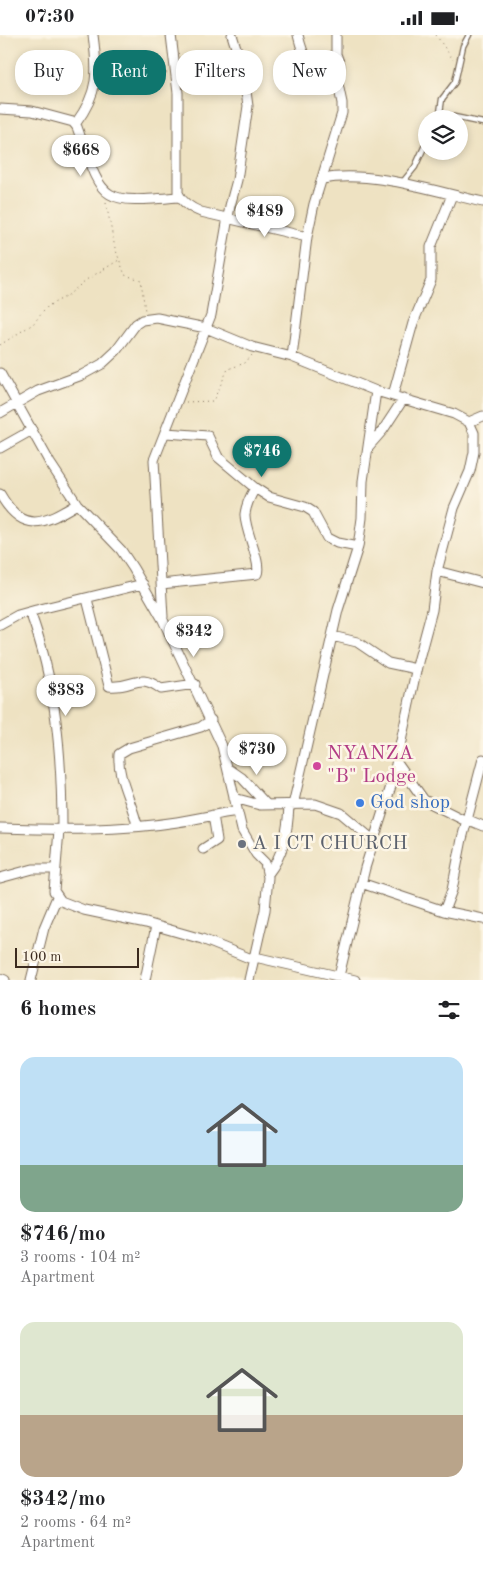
<!DOCTYPE html>
<html lang="en">
<head>
<meta charset="utf-8">
<style>
  body { margin:0; font-family:"Old Standard TT",serif; background:#f2f2f2; color:#202124; height:100vh; display:flex; flex-direction:column; font-size:19px; white-space:nowrap }
  * { box-sizing:border-box; margin:0 }
  p { font-size:16px; color:#757577 }
  .icon { flex:none; width:28px; height:28px; fill:none; stroke:currentColor; stroke-width:2; stroke-linecap:round; stroke-linejoin:round }
  .map { position:relative; height:945px; overflow:hidden }
  .drawer { display:flex; flex-direction:column; background:#fff; flex:1 }
  .drawer>* { flex:none }
  .top-card { position:absolute; left:15px; top:15px; width:454px; height:45px; display:flex; gap:10px }
  .tools { position:absolute; left:418px; top:75px; display:grid; gap:10px }
  .tools a { display:grid; place-items:center; width:50px; height:50px; border-radius:50%; background:#fff; box-shadow:0 2px 8px #0003; font-size:25px }
  .scale { position:absolute; left:15px; bottom:12px; width:124px; box-sizing:border-box; padding-left:5px; border:2px solid #3b2a1e; border-top:0; font-size:14px; line-height:18px; white-space:nowrap; color:#3b2a1e; -webkit-text-stroke:4px #fcf5e5; paint-order:stroke }
  .price { position:absolute; translate:-50% -42px; padding:0 11px; border-radius:18px; background:#fff; color:#222; font-size:16px; line-height:32px; filter:drop-shadow(0 1px 2px #0008) }
  .price::after { content:''; position:absolute; left:50%; top:30px; width:15px; height:11px; margin-left:-8px; background:inherit; clip-path:polygon(0 0,100% 0,50% 100%) }
  .price.active { background:#0f766e; color:#fff }
  ul { padding:0; list-style:none }
  li { display:grid; align-content:center; gap:10px; height:265px; padding:0 20px }
  li span { display:grid; place-items:center; height:155px; border-radius:15px; color:#555 }
  li>.icon { margin-inline-start:auto }
  span .icon { width:90px; height:90px; fill:#fffc; stroke-width:1 }
  li b { font-size:21px }
  h2 { display:flex; justify-content:space-between; align-items:center; height:60px; padding:0 20px; font-size:21px }
  .chip { padding:0 18px; border-radius:20px; background:#fff; box-shadow:0 2px 8px #0003; font-size:18px; line-height:45px }
  .chip.active { background:#0f766e; color:#fff }
  .status { display:flex; justify-content:space-between; align-items:center; height:35px; padding:0 25px; background:#fff; direction:ltr }
  .status svg { height:14px; fill:currentColor }
  .map>svg:first-child { display:block }
  .lines { fill:none; stroke-linecap:round; stroke-linejoin:round }
  .service-casing { stroke:#7a6a57; stroke-width:7 }
  .minor-casing { stroke:#7a6a57; stroke-width:11 }
  .path { stroke:#7a6a57; stroke-width:1; stroke-dasharray:1 4; stroke-linecap:butt }
  .service { stroke:#fff; stroke-width:4.5 }
  .minor { stroke:#fff; stroke-width:9 }
  .hotel-dot { fill:#d1479c; stroke:#fcf5e5; stroke-width:2 }
  .shop-dot { fill:#3f7fe0; stroke:#fcf5e5; stroke-width:2 }
  .worship-dot { fill:#6b7280; stroke:#fcf5e5; stroke-width:2 }
  .labels { text-anchor:middle; dominant-baseline:central; stroke-width:5; stroke-linejoin:round; paint-order:stroke }
  .hotel-label { font-size:20px; fill:#b23c85; stroke:#fcf5e5; text-anchor:start }
  .shop-label { font-size:20px; fill:#366cbe; stroke:#fcf5e5; text-anchor:start }
  .worship-label { font-size:20px; fill:#5b616d; stroke:#fcf5e5; text-anchor:start }
</style>
</head>
<body>
<div class="status"><b>07:30</b><svg viewBox="0 0 49 12"><path d="M0 12V9h3v3zM5 12V6h3v6zM10 12V3h3v9zM15 12V0h3v12zM26 1h20v11H26zM47 4h2v5h-2z"/></svg></div>
<div class="map">
<svg width="483" height="945" viewBox="0 0 483 945">
  <rect width="100%" height="100%" fill="#fcf5e5"/>
  <filter id="ink" filterUnits="userSpaceOnUse"><feTurbulence type="fractalNoise" baseFrequency=".02" numOctaves="2"/><feDisplacementMap in="SourceGraphic" scale="10" xChannelSelector="R" yChannelSelector="G"/><feConvolveMatrix kernelMatrix="1 2 1 2 8 2 1 2 1" color-interpolation-filters="sRGB"/></filter>
  <filter id="wash" filterUnits="userSpaceOnUse"><feTurbulence type="fractalNoise" baseFrequency=".0096" numOctaves="4" result="noise"/><feDisplacementMap in="SourceGraphic" scale="20" xChannelSelector="R" yChannelSelector="G"/><feGaussianBlur stdDeviation="1.12" result="paint"/><feColorMatrix in="noise" values="0 0 0 0 0 0 0 0 0 0 0 0 0 0 0 0 0 1.4 0 .05"/><feComposite in="paint" operator="in"/></filter>
  <g filter="url(#wash)">
    <rect width="100%" height="100%" fill="#eee2c2"/>
  </g>
  <g filter="url(#ink)">
    <g class="lines">
      <defs>
        <path id="service" d="M440,79L483,88
          M439,84L442,64L455,47L463,11L469,0
          M402,148L415,132L426,108"/>
        <path id="minor" d="M171,0L178,58V158C182,168 191,173 201,177L307,202
          M336,0V19L340,30L338,49
          M0,74L32,76L73,87L77,92C103,167 99,169 179,162
          M76,88C99,57 98,37 93,0
          M322,144C373,135 433,156 483,167
          M292,322L307,202L314,169L342,78V68L338,49C312,31 306,34 298,0
          M0,338L50,428L77,469L121,515L133,533L163,585L222,711L242,795L256,819L265,828L268,842L265,875L249,945
          M393,360L413,288L431,245V212L452,160
          M0,378L38,356L82,340L102,329L116,316L136,289L142,285L157,283L206,293L252,312L292,322L376,356L454,379L469,387L474,398V417L470,436L454,473L437,536L432,575L418,627L392,748L365,833L339,941
          M469,387L483,381
          M166,398L208,401L218,422L255,453L269,462L305,472L313,477L327,503L337,508L358,512
          M369,411L383,395L404,363
          M0,413L32,395
          M0,459C23,500 44,489 77,469
          M437,536L483,548
          M161,549L257,539C262,527 244,495 245,479C246,470 251,460 255,453
          M87,564L109,651C133,654 138,636 161,654L195,649
          M30,577C56,646 62,721 62,794
          M163,582L154,425L211,280L230,171L237,145L248,71L243,35L232,0
          M0,590L18,580L36,575L143,549
          M332,601L357,607L388,628L416,634
          M397,727L424,765L466,786
          M229,734L242,743L267,770
          M234,763L260,770L315,769L341,778L373,805
          M293,770L338,575L358,512L362,483L363,446L376,356
          M466,784L483,791
          M137,790C132,767 117,744 119,719L129,713L201,692L211,685
          M0,793C57,795 120,796 177,787C197,784 217,779 237,776
          M59,795L54,856L61,866L84,875L146,888L202,904L254,925
          M203,814L217,805L213,780
          M268,839C284,819 288,795 289,770
          M0,843L33,834H55
          M361,848L444,876L483,884
          M444,876L452,855L462,804L483,724
          M255,922L355,945
          M0,943L5,945
          M31,945L44,893L57,862
          M145,945L156,891"/>
      </defs>
      <use href="#service" class="service-casing"/>
      <use href="#minor" class="minor-casing"/>
      <path class="path" d="M436,0L453,25
        M103,23L146,31L167,38
        M106,168L115,213L125,240L141,245L145,276
        M0,310L33,289L48,271L67,261L86,245L119,225
        M186,367L213,366L228,334L245,328L252,320"/>
      <use href="#service" class="service"/>
      <use href="#minor" class="minor"/>
    </g>
  </g>
  <circle class="hotel-dot" cx="317" cy="731" r="5"/>
  <circle class="shop-dot" cx="360" cy="768" r="5"/>
  <circle class="worship-dot" cx="242" cy="809" r="5"/>
  <g class="labels">
    <g class="hotel-label">
      <text x="327" y="719">NYANZA<tspan x="327" dy="23">"B" Lodge</tspan></text>
    </g>
    <g class="shop-label">
      <text x="370" y="768">God shop</text>
    </g>
    <g class="worship-label">
      <text x="252" y="809">A I CT CHURCH</text>
    </g>
  </g>
</svg>
<div class="tools">
<a><svg class="icon" aria-label="layers" viewBox="0 0 24 24"><path d="M12 4l9 5-9 5-9-5zM3 14l9 5 9-5"/></svg></a>
</div>
<div class="scale">100 m</div>
<b class="price" style="left:81px;top:142px">$668</b>
<b class="price" style="left:265px;top:203px">$489</b>
<b class="price active" style="left:262px;top:443px">$746</b>
<b class="price" style="left:194px;top:623px">$342</b>
<b class="price" style="left:66px;top:682px">$383</b>
<b class="price" style="left:257px;top:741px">$730</b>
<div class="top-card">
<a class="chip">Buy</a>
<a class="chip active">Rent</a>
<a class="chip">Filters</a>
<a class="chip">New</a>
</div>
</div>
<section class="drawer">
<h2>6 homes<svg class="icon" aria-label="filters" viewBox="0 0 24 24"><path d="M4 7h16M4 17h16"/><circle cx="9" cy="7" r="2"/><circle cx="15" cy="17" r="2"/></svg></h2>
<ul>
<li><span style="background:linear-gradient(#bfe0f5 70%,#7fa58c 0)"><svg class="icon" aria-label="home" viewBox="0 0 24 24"><path d="M3 11l9-7 9 7M6 9v11h12V9"/></svg></span><div><b>$746/mo</b><p>3 rooms · 104 m²</p><p>Apartment</p></div></li>
<li><span style="background:linear-gradient(#dfe7d0 60%,#b9a48a 0)"><svg class="icon" aria-label="home" viewBox="0 0 24 24"><path d="M3 11l9-7 9 7M6 9v11h12V9"/></svg></span><div><b>$342/mo</b><p>2 rooms · 64 m²</p><p>Apartment</p></div></li>
</ul>
</section>
</body>
</html>
